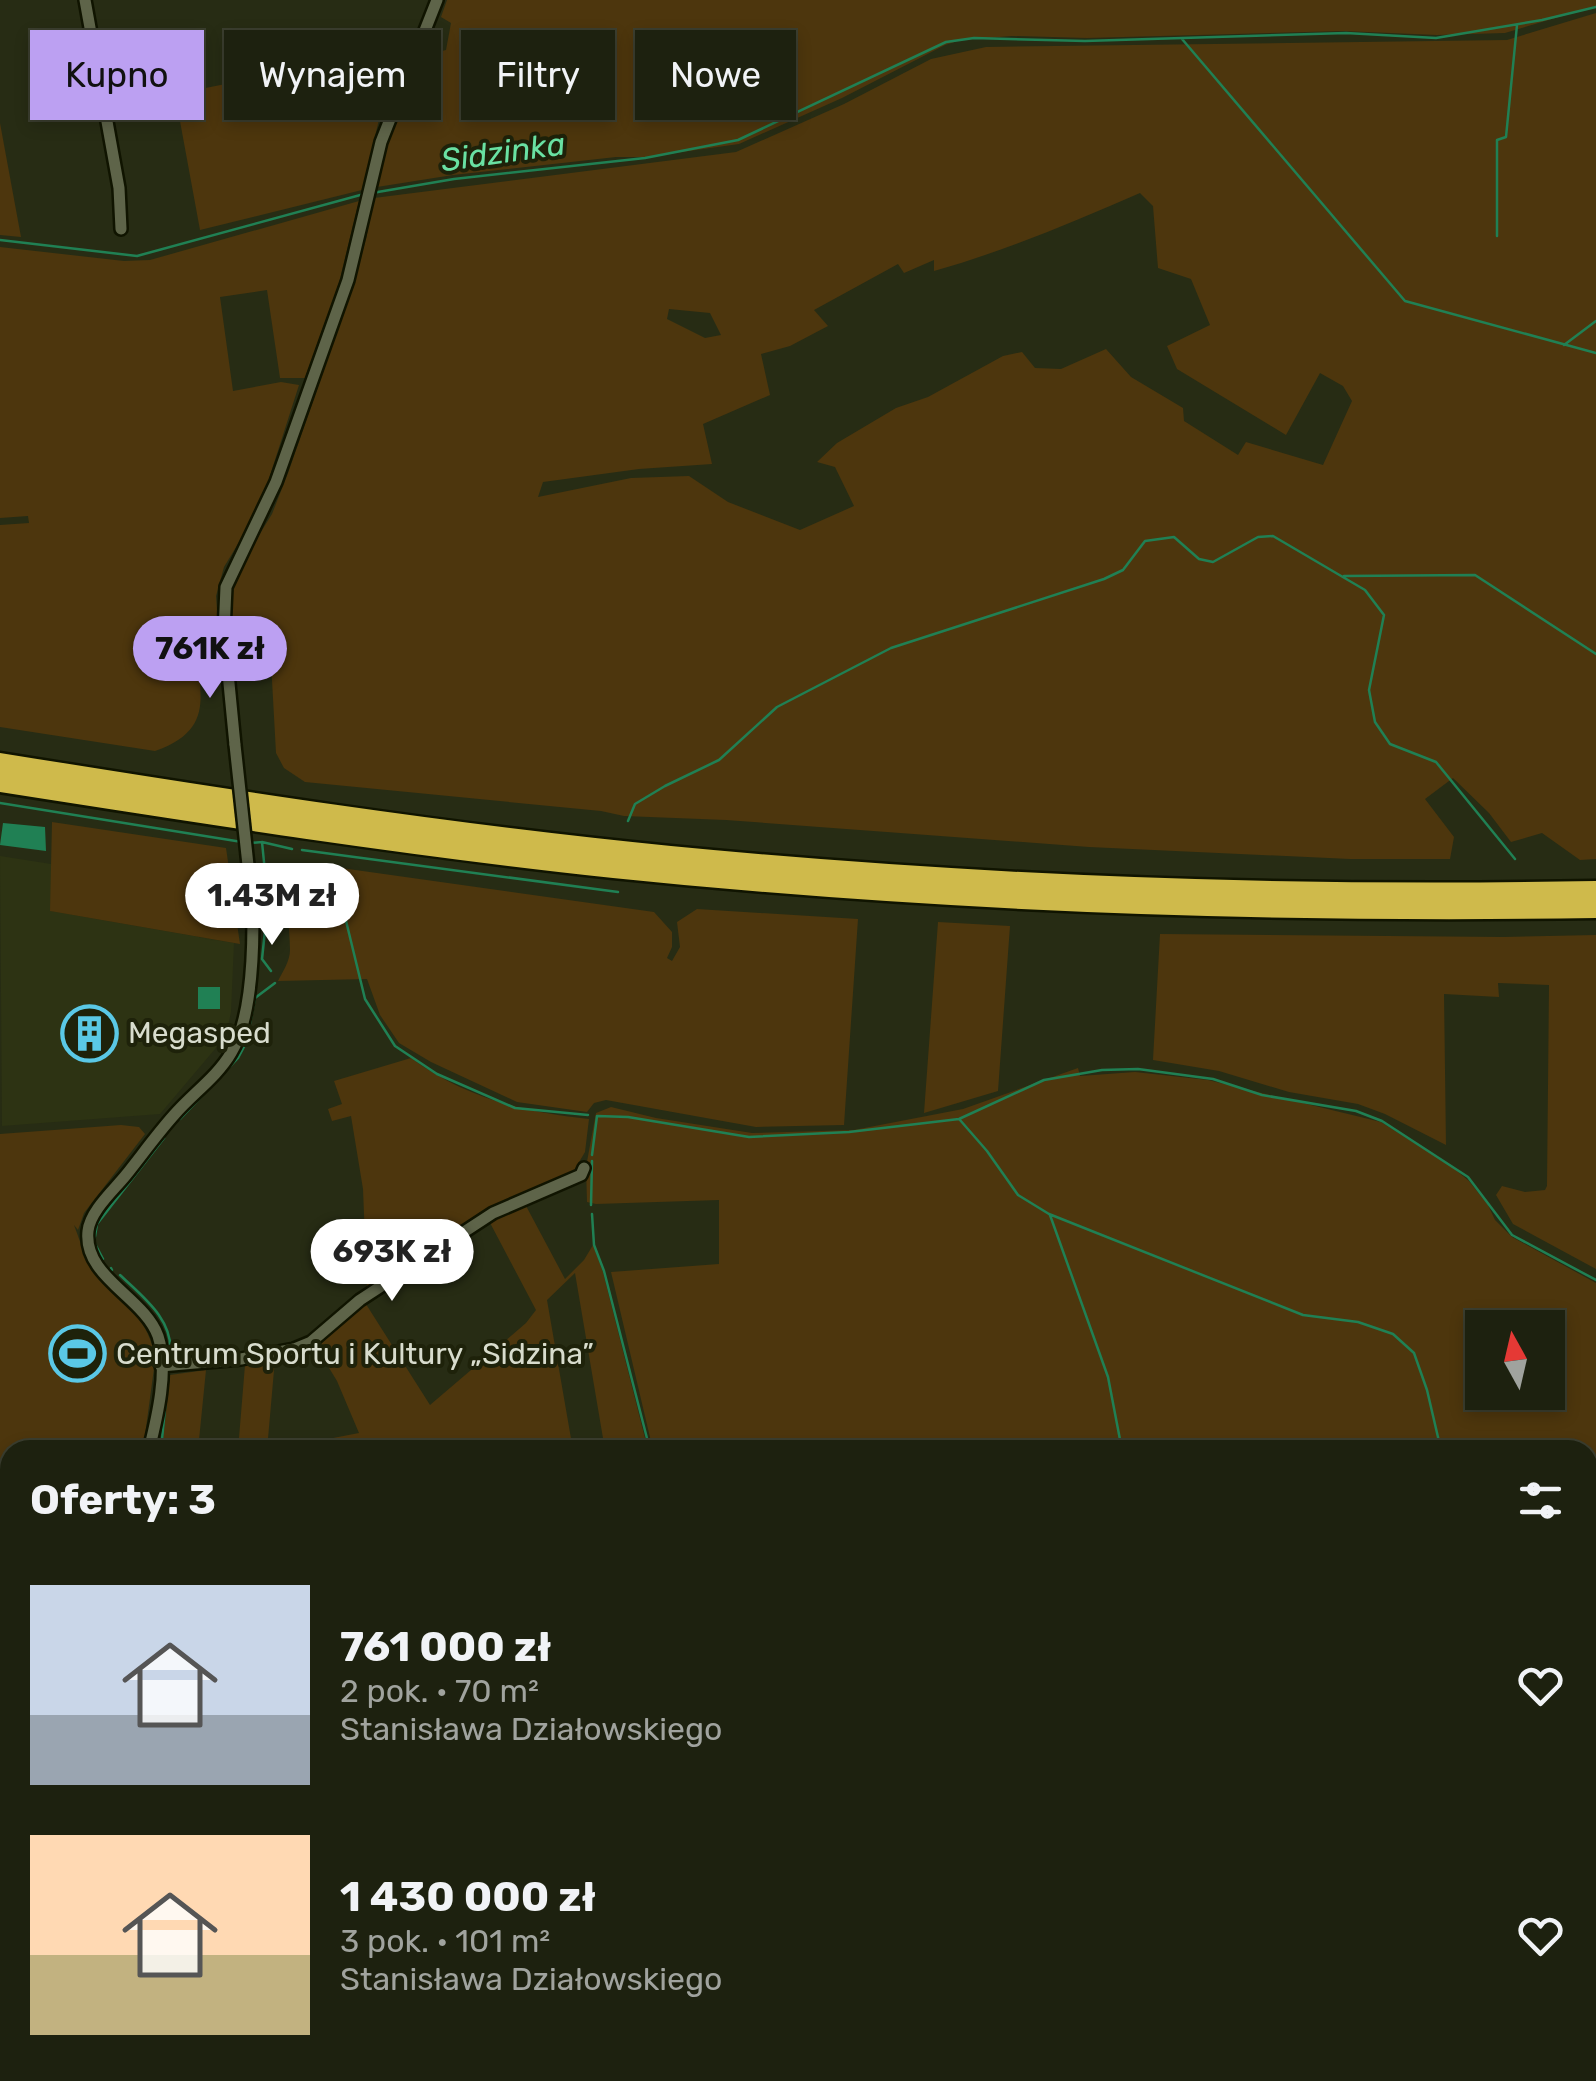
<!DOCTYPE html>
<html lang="pl">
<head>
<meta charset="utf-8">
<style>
  body { margin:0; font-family:Rubik,sans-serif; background:#252918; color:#f1f3f6; height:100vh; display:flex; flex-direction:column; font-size:38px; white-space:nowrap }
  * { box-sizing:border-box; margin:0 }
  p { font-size:32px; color:#a0a39e }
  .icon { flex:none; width:55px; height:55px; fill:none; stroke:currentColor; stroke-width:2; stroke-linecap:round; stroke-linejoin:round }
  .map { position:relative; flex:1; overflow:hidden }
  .panel { position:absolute; left:0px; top:1440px; width:1598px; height:642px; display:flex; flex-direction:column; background:#1d210f; border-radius:30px 30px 0 0; box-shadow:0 5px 15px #0003,0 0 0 2px #3b3e2f }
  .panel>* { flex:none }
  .top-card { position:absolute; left:30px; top:30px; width:1000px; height:90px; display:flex; gap:20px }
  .needle { width:65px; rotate:352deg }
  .tools { position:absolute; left:1465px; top:1310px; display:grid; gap:20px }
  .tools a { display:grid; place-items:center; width:100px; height:100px; border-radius:0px; background:#1d210f; box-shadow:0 5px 15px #0003,0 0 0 2px #3b3e2f; font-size:50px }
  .price { position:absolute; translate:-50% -85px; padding:0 22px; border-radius:35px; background:#fff; color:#222; font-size:32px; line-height:65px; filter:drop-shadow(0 2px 5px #0008) }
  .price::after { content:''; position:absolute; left:50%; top:60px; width:30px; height:22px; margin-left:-15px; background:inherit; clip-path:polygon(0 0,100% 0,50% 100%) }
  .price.current { background:#bca0f2; color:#111 }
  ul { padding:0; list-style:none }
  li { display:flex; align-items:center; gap:30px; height:250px; padding:0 30px }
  li span { display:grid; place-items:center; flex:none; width:280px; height:200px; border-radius:0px; color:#555 }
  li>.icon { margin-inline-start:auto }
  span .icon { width:120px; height:120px; fill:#fffc; stroke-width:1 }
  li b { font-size:42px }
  h2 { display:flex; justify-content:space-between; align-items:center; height:120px; padding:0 30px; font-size:42px }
  .pill { padding:0 35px; border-radius:0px; background:#1d210f; box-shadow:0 5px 15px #0003,0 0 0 2px #3b3e2f; font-size:35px; line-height:90px }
  .pill.current { background:#bca0f2; color:#111 }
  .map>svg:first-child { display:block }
  .built { fill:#2d3313 }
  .green { fill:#4d360d; fill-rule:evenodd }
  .water { fill:#208054 }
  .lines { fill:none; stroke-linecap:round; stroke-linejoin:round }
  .stream { stroke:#208054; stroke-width:2.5 }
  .street-casing { stroke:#101400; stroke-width:16 }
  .secondary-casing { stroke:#101400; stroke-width:20 }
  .highway-casing { stroke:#101400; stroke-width:25 }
  .street { stroke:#5e6449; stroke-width:11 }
  .secondary { stroke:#807e4a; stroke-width:15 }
  .highway { stroke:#cfba4b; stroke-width:20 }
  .rail { stroke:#acb09f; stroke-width:2.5; stroke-dasharray:20 10; stroke-linecap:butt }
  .street-bridge-casing { stroke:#101400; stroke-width:16; stroke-linecap:butt }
  .street-bridge { stroke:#5e6449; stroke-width:11 }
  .labels { text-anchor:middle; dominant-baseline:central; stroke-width:8; stroke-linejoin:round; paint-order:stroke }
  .poi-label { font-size:30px; fill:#d8dccd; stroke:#1e220a; text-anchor:start }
  .water-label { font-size:32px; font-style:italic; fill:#69e1a3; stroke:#1e220a }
</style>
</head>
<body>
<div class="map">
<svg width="1596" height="2081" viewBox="0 0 1596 2081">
  <rect width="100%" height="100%" fill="#272c14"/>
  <path class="built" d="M0,856L51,864V911L234,943L231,1012L226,1036L160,1114L2,1126Z
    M10,1543V1658L0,1643V1545Z
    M341,2072L342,2075L321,2081H280L279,2073Z"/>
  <path class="green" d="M447,0H1596V6L1505,33L1437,35L1343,31L1087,38L1012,36L961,40L945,45L842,98L739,144L646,157H616L453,175L377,187L388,128L422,56L446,50L451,23L441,17Z
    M1596,13V859L1580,860L1542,833L1511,842L1489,813L1453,778L1425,799L1454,837L1450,859H1350L1089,847L726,820L624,816L601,811L305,782L284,768L276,753L271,662L233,647L229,641L231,588L235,574L272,514L288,473L353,286L366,239L374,198L736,152L844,104L931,59L986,47L1507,40ZM1140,193L1153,206L1158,268L1191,279L1210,325L1167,346L1177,369L1286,435L1320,373L1343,386L1352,401L1323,465L1246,442L1238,455L1184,421L1183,408L1131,377L1106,349L1061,369L1035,368L1022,352L1003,356L928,397L896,408L837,443L817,462L835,467L854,506L800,530L728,502L689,476L631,478L538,497L543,482L639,469L712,464L703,424L770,395L761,354L790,346L828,326L814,310L898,264L904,273L934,260V271C1005,251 1073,222 1140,193ZM669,309L710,313L721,335L705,338L667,319Z
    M409,48L385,95L362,190L200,230L175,94Z
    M0,123L21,237L0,235Z
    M359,201L339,283L305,378H280L267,290L220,297L233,391L281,382L299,385L266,488L250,524L224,567L216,596L218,625C168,656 242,721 155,751L0,727V525L29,523L28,516L0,518V247L124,261L150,260Z
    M52,822L226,848L240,944L50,911Z
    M320,865L654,912L672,932V947L667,958L672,961L680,947L677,922L697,909L858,919L844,1125L756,1127L606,1100L594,1103L587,1112L517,1102L431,1062L399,1043L380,1015L367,979L278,981C283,971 290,961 290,950C290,916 277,881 320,865Z
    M938,922L1010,926L998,1091L924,1113Z
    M1160,934L1503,937L1596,935V1269L1513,1224L1496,1195L1502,1186L1525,1192L1545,1190L1547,1186L1549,985L1498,983L1499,997L1444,994L1446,1145L1385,1114L1358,1104L1289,1092L1219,1071L1153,1060Z
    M411,1058C465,1098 524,1112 589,1119L585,1152L572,1174L367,1289L363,1189L351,1116L332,1121L328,1109L342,1104L334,1081Z
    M1078,1068L1080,1076L1135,1072L1208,1080L1381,1122L1451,1166L1469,1181L1488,1205L1495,1220L1512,1237L1596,1283V1674L1588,1676V1450H653L611,1272L719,1264V1200L596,1204L587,1202L586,1167L596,1113L611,1107L656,1118L752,1133L854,1130L963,1109ZM1482,1328H1548V1392H1482Z
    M121,1125L139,1127L145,1134L84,1213L78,1230L74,1225C78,1235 81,1246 86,1255C109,1293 151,1313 155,1361L143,1450H10V1485L0,1487V1134Z
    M525,1204L565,1279L584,1260L593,1245L603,1272L648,1450H605L575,1273L547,1300L573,1450H307V1443L359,1433L337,1381L317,1348L364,1301L430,1405L526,1323L536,1310L488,1219Z
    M275,1359L267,1450H238L245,1365Z
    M206,1370L198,1450H162L170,1375Z
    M1596,1691V1878L1588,1903V1693Z
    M0,1874L10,1878V2072L88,2073L71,2081H0Z
    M1113,2073H1176L1177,2081H1114Z"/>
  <path class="water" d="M3,823L45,827L46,851L0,845Z
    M198,987H220V1009H198Z"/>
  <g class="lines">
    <path class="stream" d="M1182,39L1405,301L1596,353
      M372,193L454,179L645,158L738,140L946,42L974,38L1085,41L1346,33L1436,38L1542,20L1596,7
      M1497,236V140L1506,137L1517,25
      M0,240L137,256L364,194
      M1564,345L1596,321
      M1344,576L1475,575L1596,654
      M0,803L242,842
      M628,821L635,804L665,786L719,760L777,707L891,648L1104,579L1123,570L1145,541L1174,537L1199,559L1213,562L1258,537L1273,536L1365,590L1384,615L1369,690L1375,722L1390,744L1436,762L1515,859
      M262,842L268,902L262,959L271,971
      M250,843L262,842L292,849
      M302,850L618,892
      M339,873L338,888L365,999L395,1046L437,1074L515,1108L588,1115
      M180,1119L238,1058L246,1043L255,998L275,983
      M960,1120L987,1151L1018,1195L1049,1214L1303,1315L1358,1322L1393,1334L1414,1353L1427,1390L1441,1450
      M592,1155L597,1116L628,1117L749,1137L849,1132L959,1119L1044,1080L1102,1070L1138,1069L1213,1079L1262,1095L1356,1111L1382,1121L1468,1177L1512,1235L1596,1280
      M591,1205L592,1161
      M592,1214L594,1245L604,1271L650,1450
      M1050,1215L1108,1377L1122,1450
      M103,1259L94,1242L97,1224L164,1138
      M111,1268L112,1270
      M120,1275C143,1297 174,1320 170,1354
      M161,1450L168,1377"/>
    <defs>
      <path id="street" d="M85,0L119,188L121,229
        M235,745L224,632L226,587L276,482L348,280L381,142L437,0
        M161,1366L241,1359L294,1349L311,1342L360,1300L493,1213L581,1175L584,1168
        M149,1450C157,1418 169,1369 158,1336C144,1297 83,1277 88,1231C90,1211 114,1190 126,1175C142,1155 157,1134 174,1115C192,1094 217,1077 231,1053C256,1012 256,912 248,865
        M0,1497L10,1498
        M0,1537L10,1536
        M1588,1911L1596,1906
        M1588,1977L1596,1981
        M435,2072L452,2081
        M1109,2072L1110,2081
        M1361,2072L1394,2081
        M339,2081L383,2072
        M1236,2081L1317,2072"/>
      <path id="secondary" d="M0,1660L10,1674
        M188,2072L190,2081"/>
      <path id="highway" d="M0,763C223,799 446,834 670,856C978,886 1287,897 1596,891
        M0,782C204,814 408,846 614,868C941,902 1268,913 1596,908"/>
    </defs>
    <use href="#street" class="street-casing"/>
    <use href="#secondary" class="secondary-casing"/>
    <use href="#highway" class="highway-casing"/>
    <use href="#street" class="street"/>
    <use href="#secondary" class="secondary"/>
    <use href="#highway" class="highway"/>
    <path class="rail" d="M1588,1687L1596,1685
      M94,2081L113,2072"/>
    <defs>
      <path id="street-bridge" d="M235,745L248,865"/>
    </defs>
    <use href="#street-bridge" class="street-bridge-casing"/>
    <use href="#street-bridge" class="street-bridge"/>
  </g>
  <defs>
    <symbol id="building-ring" viewBox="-11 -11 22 22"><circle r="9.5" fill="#1e220a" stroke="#5ac8e6" stroke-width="1.5"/><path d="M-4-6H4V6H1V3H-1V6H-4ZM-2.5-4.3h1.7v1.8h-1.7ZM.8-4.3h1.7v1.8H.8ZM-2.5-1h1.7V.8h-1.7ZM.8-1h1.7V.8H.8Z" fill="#5ac8e6"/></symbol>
    <symbol id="stadium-ring" viewBox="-11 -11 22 22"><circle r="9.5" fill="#1e220a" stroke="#5ac8e6" stroke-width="1.5"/><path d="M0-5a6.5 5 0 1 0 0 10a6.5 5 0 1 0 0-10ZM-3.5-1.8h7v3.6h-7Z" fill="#5ac8e6"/></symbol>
  </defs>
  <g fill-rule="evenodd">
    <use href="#building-ring" x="58" y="1002" width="63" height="63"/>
    <use href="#stadium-ring" x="46" y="1322" width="63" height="63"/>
  </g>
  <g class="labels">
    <g class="poi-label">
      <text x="128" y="1033">Megasped</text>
      <text x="116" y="1354">Centrum Sportu i Kultury „Sidzina”</text>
    </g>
    <g class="water-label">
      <text transform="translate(503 152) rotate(-8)">Sidzinka</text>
    </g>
  </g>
</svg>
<div class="tools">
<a><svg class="needle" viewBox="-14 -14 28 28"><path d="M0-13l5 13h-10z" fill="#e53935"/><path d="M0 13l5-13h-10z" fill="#a0a39e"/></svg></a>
</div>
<b class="price current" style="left:210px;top:701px">761K zł</b>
<b class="price" style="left:272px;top:948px">1.43M zł</b>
<b class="price" style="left:392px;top:1304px">693K zł</b>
<div class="top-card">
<a class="pill current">Kupno</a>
<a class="pill">Wynajem</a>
<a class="pill">Filtry</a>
<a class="pill">Nowe</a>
</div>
<section class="panel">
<h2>Oferty: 3<svg class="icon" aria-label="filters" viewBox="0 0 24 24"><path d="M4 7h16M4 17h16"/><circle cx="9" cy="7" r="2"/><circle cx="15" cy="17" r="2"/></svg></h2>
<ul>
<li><span style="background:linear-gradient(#c9d6e8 65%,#9aa5b1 0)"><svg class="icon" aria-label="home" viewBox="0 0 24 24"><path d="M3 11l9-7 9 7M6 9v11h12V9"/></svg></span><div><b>761 000 zł</b><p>2 pok. · 70 m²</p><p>Stanisława Działowskiego</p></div><svg class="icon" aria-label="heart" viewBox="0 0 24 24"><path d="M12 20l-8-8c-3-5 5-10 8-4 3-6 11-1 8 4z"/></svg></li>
<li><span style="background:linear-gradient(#ffd9b3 60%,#c2b280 0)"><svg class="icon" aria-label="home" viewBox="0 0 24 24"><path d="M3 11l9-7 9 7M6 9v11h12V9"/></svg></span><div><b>1 430 000 zł</b><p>3 pok. · 101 m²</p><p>Stanisława Działowskiego</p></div><svg class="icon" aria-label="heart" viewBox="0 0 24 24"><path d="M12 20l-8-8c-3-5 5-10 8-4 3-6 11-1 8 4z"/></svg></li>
</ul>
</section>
</div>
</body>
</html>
